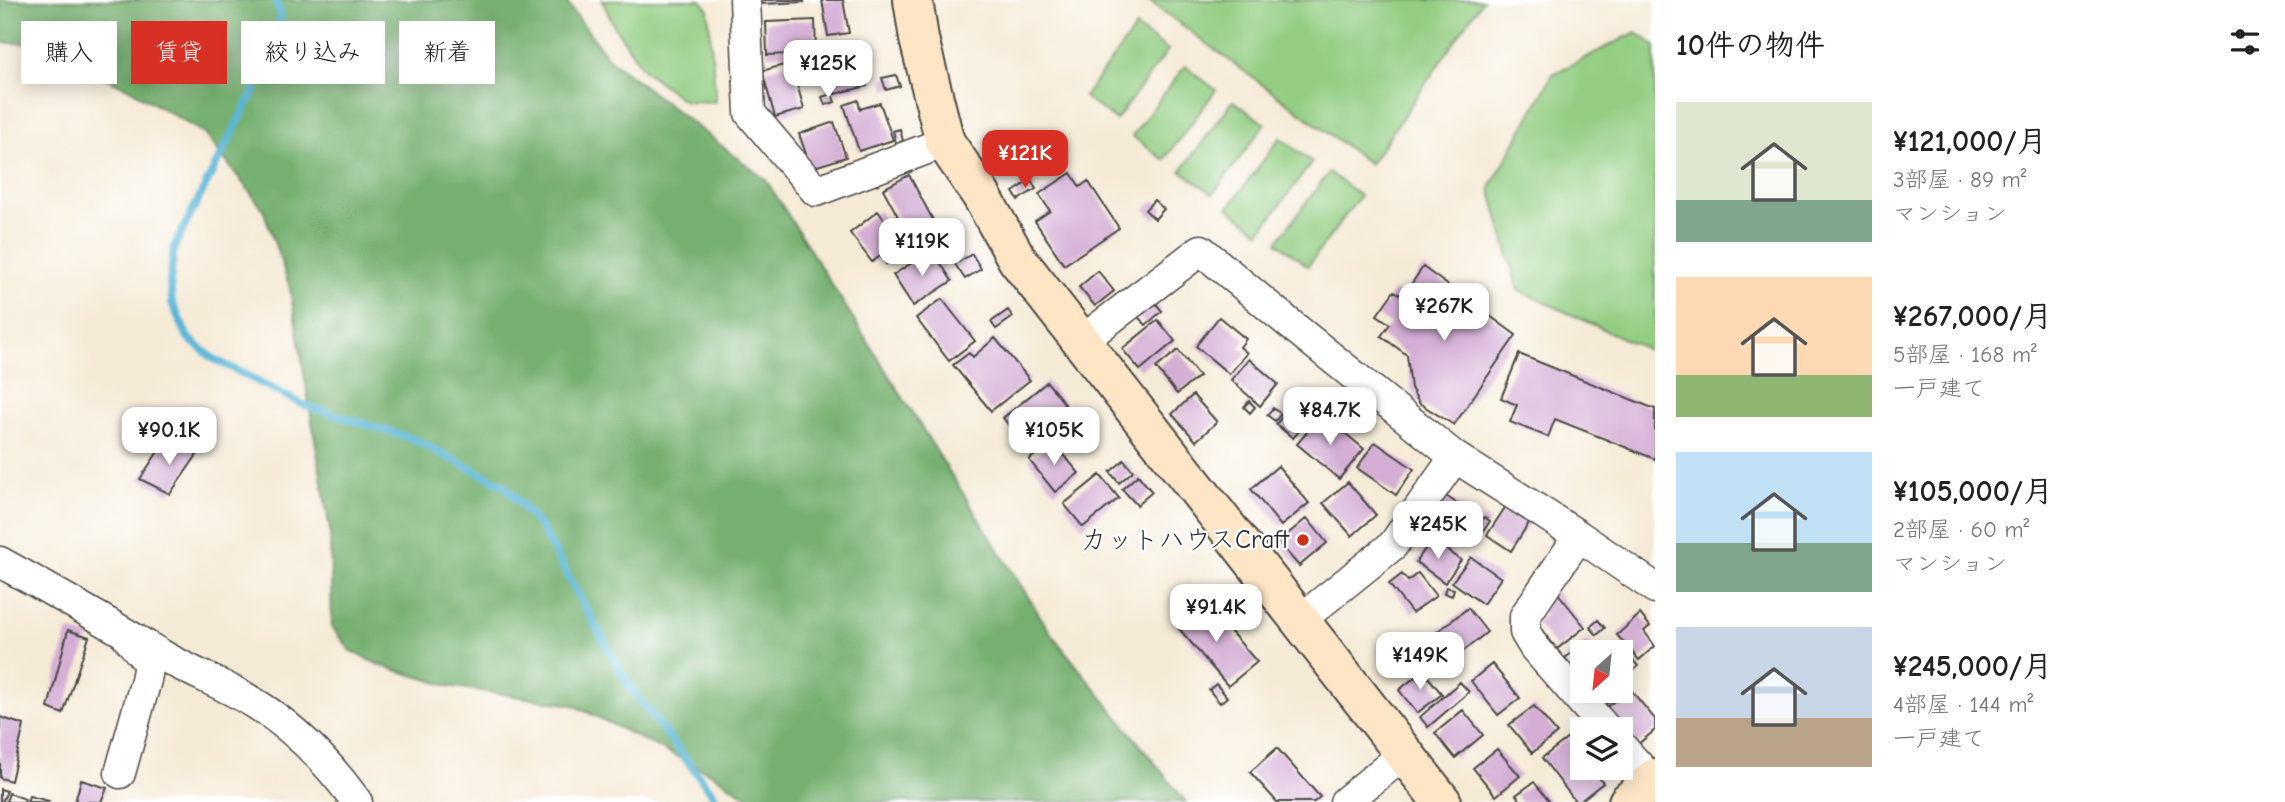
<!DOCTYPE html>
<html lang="ja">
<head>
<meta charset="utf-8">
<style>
  body { margin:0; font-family:"Comic Neue","Klee One",sans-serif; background:#f2f2f2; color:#222; height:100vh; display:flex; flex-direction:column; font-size:26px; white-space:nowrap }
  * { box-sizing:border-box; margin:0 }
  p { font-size:23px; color:#767676 }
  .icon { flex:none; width:38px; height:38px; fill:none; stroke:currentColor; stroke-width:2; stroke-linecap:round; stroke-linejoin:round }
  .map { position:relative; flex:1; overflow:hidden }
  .details { display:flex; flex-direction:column; background:#fff; width:630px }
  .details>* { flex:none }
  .top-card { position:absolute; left:21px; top:21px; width:665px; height:63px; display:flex; gap:14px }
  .needle { width:46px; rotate:207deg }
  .buttons { position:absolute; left:1570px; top:640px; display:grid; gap:14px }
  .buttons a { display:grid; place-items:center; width:63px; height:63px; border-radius:0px; background:#fff; box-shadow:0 4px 18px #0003; font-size:35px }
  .price { position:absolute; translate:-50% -60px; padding:0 16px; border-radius:14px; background:#fff; color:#222; font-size:23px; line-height:46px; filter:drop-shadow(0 2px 4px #0008) }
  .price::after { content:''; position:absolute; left:50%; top:42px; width:21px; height:16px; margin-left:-10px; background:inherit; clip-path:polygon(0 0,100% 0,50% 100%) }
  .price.active { background:#d93025; color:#fff }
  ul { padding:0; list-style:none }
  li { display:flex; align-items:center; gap:21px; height:175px; padding:0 21px }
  li span { display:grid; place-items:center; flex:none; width:196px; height:140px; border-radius:0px; color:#555 }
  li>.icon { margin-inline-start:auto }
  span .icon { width:84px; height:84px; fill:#fffc; stroke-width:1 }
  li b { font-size:30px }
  h2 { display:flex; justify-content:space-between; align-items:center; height:84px; padding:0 21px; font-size:30px }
  .tag { padding:0 24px; border-radius:0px; background:#fff; box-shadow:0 4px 18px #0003; font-size:24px; line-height:63px }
  .tag.active { background:#d93025; color:#fff }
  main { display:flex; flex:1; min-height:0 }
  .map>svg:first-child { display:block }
  .green { fill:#93cd82; stroke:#5f7c56; stroke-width:2 }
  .forest { fill:#76b070; stroke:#506e4e; stroke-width:2 }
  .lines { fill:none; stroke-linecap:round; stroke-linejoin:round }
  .stream { stroke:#59b6d7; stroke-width:8 }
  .building { fill:#d4aed5 }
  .street-casing { stroke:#494845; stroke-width:33 }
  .secondary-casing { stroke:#494845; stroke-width:42 }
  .street { stroke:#fff; stroke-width:30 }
  .secondary { stroke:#fde5c5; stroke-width:38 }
  .poi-dot { fill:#c8321e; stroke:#fff; stroke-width:2.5 }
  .labels { text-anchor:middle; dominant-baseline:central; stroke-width:5; stroke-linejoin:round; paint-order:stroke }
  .poi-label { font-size:26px; fill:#2b2b2b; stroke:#fff; text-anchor:end }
</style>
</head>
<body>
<main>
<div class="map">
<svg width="1655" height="802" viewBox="0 0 1655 802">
  <rect width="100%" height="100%" fill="#fff"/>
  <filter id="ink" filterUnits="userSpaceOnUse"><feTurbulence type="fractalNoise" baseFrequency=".0143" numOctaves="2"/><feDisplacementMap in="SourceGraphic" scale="14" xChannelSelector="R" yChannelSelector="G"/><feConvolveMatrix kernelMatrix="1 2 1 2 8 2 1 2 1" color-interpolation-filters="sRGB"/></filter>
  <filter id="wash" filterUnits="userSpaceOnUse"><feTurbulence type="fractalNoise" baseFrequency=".00686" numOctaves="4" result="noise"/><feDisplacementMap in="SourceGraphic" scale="28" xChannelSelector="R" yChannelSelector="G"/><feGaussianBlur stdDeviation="1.57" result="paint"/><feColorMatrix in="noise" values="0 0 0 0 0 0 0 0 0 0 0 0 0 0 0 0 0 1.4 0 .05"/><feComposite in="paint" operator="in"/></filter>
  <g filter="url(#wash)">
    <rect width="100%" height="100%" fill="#f5ead6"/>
    <path class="green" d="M602,0H701L708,9L716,102L684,101L644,70L614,26Z
      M1148,0H1483L1370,164Z
      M1136,27L1168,50L1116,120L1084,97Z
      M1636,32L1655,46V353L1518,290L1490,188L1553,74Z
      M1185,66L1216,90L1164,160L1132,136Z
      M1233,101L1265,124L1213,194L1181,171Z
      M1280,138L1312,162L1260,232L1228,208Z
      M1329,172L1360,196L1308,266L1277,242Z"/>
    <path class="forest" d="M0,0H565L609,59L766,180L1052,635L1186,802H755L714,775L573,705L449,686L379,665L350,650L332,627L330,530L290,288L263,209L205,134L126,87L23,43H0Z"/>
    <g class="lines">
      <path class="stream" d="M275,0L280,13L279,42L174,247L170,281L172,303L188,338L214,359L304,405L413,439L505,486L541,528L629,686L719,802"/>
    </g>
    <g id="blocks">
      <path class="building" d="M760,0H804V2L761,4Z
        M822,0H843L849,33L828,36Z
        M815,20L816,53L767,55L766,22Z
        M857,50L867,86L835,94L826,58Z
        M791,63L804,109L775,117L762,71Z
        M896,75L900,86L886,90L882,78Z
        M832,94L835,102L825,105L822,97Z
        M858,100L860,109L880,103L893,140L859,151L844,105Z
        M834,122L846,157L811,168L799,134Z
        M900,129L903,141L896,143L893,131Z
        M1071,173L1080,187L1088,181L1119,228L1064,265L1035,221L1050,211L1039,194Z
        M909,175L933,220L907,233L883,189Z
        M1031,180L1036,189L1018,200L1013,192Z
        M1154,200L1164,209L1155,219L1145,210Z
        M878,211L900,241L872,262L850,233Z
        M932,250L952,281L913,306L893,275Z
        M890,253L894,259L886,264L882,258Z
        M972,254L981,269L965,279L955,264Z
        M1423,267L1516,335L1454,425L1419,403L1411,388L1407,355L1381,336L1390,324L1377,315L1394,291L1403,296Z
        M1098,271L1114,291L1095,306L1079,287Z
        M942,299L975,341L949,361L916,318Z
        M1152,299L1162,311L1146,325L1135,314Z
        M1008,310L1013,317L996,329L991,322Z
        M1219,317L1246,339L1240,347L1247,353L1229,374L1196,346Z
        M1158,320L1175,341L1140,370L1122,349Z
        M995,338L1030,380L991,411L953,365L969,353L973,357Z
        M1178,350L1199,376L1177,394L1156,368Z
        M1519,354L1655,409V459L1555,419L1548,437L1510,422L1517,405L1501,398Z
        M1249,359L1278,384L1260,406L1231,380Z
        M1047,382L1065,404L1021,440L1003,418Z
        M1193,395L1217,422L1196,441L1172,414Z
        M1249,401L1255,407L1250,413L1244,407Z
        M1292,405L1309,420L1293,438L1276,424Z
        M1273,408L1281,414L1275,421L1267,415Z
        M1322,414L1364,449L1339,479L1297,444Z
        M1068,428L1078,439L1069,447L1059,437Z
        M165,441L199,452L170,494L140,479Z
        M1052,441L1079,473L1055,492L1029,460Z
        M1375,442L1414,469L1396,495L1357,468Z
        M1124,460L1133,471L1119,483L1110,472Z
        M1278,466L1309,503L1281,526L1251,489Z
        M1100,475L1119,498L1083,527L1064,504Z
        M1138,475L1152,492L1137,505L1122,489Z
        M1348,482L1376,515L1352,536L1323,503Z
        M1446,496L1479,518L1462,543L1429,521Z
        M1506,506L1530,521L1511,551L1487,535Z
        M1484,517L1490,521L1479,538L1473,534Z
        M1307,518L1327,543L1299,566L1278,542Z
        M1432,539L1461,560L1445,583L1416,562Z
        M1471,557L1501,578L1483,604L1452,582Z
        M1418,573L1436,596L1412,613L1389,584L1402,574L1408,581Z
        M1446,587L1454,589L1452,596L1444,593Z
        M1557,592L1585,627L1557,649L1536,623L1545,615L1539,607Z
        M1204,601L1257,662L1228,686L1176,625Z
        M1468,608L1487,632L1452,660L1432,636Z
        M1640,614L1650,626L1644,631L1655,646L1639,660L1617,635Z
        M1598,620L1605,628L1597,635L1590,627Z
        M68,630L89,637L63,714L48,708Z
        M1588,640L1598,653H1582V679L1565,658Z
        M1633,660L1638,666L1629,674L1624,668Z
        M1492,664L1520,698L1498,715L1471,681Z
        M1423,671L1442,694L1417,713L1399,690Z
        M1460,682L1469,692L1428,727L1420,717Z
        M1216,684L1227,697L1220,703L1209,690Z
        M1630,689L1655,719V730L1637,745L1607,707Z
        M1609,692L1614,697L1604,706L1599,701Z
        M1534,706L1557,733L1532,753L1509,725Z
        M1463,710L1483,735L1455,758L1435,733Z
        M0,717L24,725L11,781L0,778Z
        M1568,738L1582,756V768H1592L1603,783L1579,802H1576L1542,758Z
        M1277,748L1320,797L1314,802H1277L1250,772Z
        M1497,749L1520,776L1496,796L1473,768Z
        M81,780L107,788L101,802H75Z
        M1534,782L1550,802H1522L1516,795Z
        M0,789L7,791L2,802H0Z
        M9,793L25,799L24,802H6Z
        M29,796L49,801L48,802H27Z"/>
    </g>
  </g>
  <g filter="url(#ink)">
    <use href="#blocks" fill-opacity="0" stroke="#494845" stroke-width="2"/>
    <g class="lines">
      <defs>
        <path id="street" d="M745,0L750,113L816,191L945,142
          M1080,342L1201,250L1290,324L1455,457L1579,536L1655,588
          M1579,536L1525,616V632L1534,647L1607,730
          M0,562C56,593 112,625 167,658C192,672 219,683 244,697C291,723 326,759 357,802
          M1300,620L1393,545L1455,457
          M1620,745L1655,784
          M120,773L146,680L149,663L128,638
          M1345,802L1403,755"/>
        <path id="secondary" d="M913,0L919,39L945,142L981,195L1017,259L1442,802
          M1628,802L1655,778"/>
      </defs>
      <use href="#street" class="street-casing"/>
      <use href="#secondary" class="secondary-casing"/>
      <use href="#street" class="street"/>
      <use href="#secondary" class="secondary"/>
    </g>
  </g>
  <circle class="poi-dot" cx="1303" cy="540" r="7"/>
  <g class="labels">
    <g class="poi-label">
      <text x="1289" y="540">カットハウスCraft</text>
    </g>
  </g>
</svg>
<div class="buttons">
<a><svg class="needle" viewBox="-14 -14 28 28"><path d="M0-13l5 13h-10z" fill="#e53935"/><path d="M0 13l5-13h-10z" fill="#767676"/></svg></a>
<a><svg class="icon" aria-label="layers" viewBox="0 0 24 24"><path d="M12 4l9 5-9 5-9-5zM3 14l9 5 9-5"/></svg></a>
</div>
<b class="price" style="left:828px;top:100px">¥125K</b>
<b class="price active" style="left:1025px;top:190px">¥121K</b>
<b class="price" style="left:922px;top:278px">¥119K</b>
<b class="price" style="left:1444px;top:343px">¥267K</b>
<b class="price" style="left:1330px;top:447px">¥84.7K</b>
<b class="price" style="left:169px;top:467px">¥90.1K</b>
<b class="price" style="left:1054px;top:467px">¥105K</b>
<b class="price" style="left:1438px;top:561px">¥245K</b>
<b class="price" style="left:1216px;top:644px">¥91.4K</b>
<b class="price" style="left:1420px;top:692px">¥149K</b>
<div class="top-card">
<a class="tag">購入</a>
<a class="tag active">賃貸</a>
<a class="tag">絞り込み</a>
<a class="tag">新着</a>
</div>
</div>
<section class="details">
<h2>10件の物件<svg class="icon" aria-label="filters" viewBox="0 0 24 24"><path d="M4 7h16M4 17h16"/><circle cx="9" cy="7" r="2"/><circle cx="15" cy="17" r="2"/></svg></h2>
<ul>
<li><span style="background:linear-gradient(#dfe7d0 70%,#7fa58c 0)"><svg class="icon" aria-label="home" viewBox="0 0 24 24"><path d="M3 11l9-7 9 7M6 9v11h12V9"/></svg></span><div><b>¥121,000/月</b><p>3部屋 · 89 m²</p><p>マンション</p></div></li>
<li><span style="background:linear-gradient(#ffd9b3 70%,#8fb573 0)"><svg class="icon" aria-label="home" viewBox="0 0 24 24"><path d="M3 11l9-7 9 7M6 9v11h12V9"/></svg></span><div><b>¥267,000/月</b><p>5部屋 · 168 m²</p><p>一戸建て</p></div></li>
<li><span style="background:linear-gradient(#bfe0f5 65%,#7fa58c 0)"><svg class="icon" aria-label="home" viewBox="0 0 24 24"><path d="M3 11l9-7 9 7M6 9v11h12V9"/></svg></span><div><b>¥105,000/月</b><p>2部屋 · 60 m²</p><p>マンション</p></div></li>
<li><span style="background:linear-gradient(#c9d6e8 65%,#b9a48a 0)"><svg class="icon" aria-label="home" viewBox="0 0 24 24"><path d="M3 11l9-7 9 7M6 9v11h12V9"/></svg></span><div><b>¥245,000/月</b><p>4部屋 · 144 m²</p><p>一戸建て</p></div></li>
</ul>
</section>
</main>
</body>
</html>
